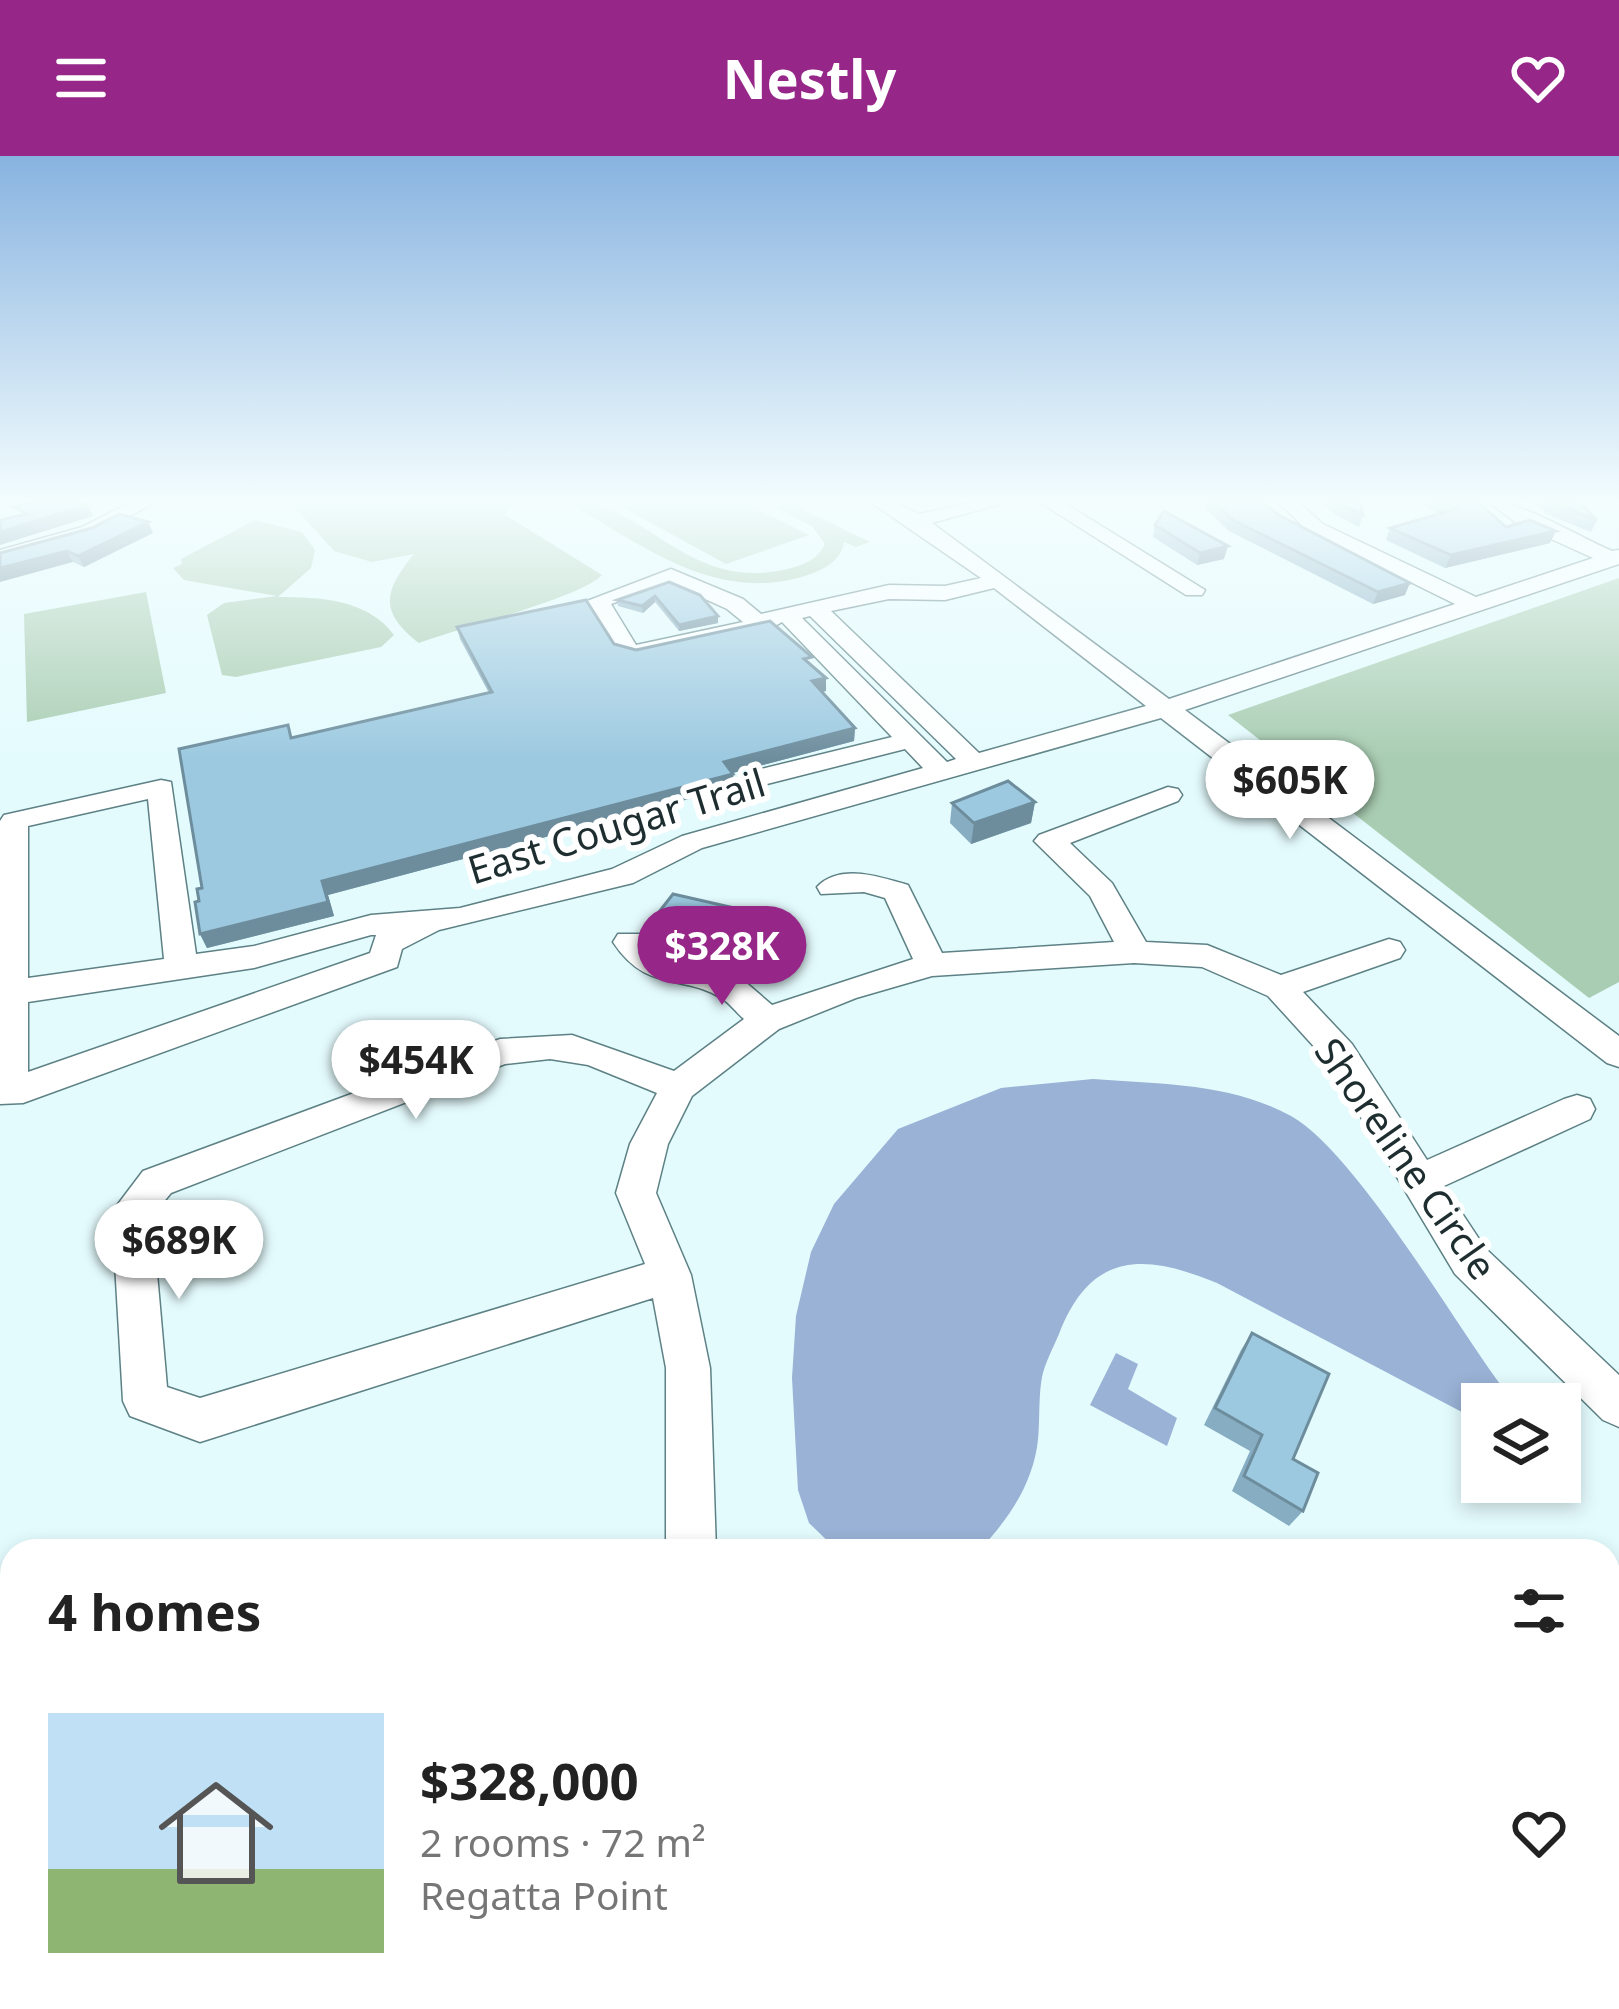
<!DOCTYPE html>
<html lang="en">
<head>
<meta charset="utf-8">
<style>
  body { margin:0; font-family:"Noto Sans",sans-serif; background:#f2f2f2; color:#222; height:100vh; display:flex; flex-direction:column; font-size:45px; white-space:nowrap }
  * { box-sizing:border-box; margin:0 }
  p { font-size:39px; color:#767676 }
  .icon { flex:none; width:66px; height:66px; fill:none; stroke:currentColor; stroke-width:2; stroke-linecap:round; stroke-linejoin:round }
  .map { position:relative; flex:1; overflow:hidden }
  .panel { position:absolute; left:0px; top:1383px; width:1620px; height:471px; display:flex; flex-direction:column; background:#fff; border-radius:36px 36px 0 0; box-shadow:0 6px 18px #0003 }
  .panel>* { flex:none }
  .fabs { position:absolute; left:1461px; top:1227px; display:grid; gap:24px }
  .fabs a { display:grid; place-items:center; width:120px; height:120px; border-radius:0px; background:#fff; box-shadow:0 6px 18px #0003; font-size:60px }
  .price { position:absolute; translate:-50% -102px; padding:0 27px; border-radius:42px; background:#fff; color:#222; font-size:39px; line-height:78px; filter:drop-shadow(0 3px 6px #0008) }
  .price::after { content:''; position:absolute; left:50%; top:72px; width:36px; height:27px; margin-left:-18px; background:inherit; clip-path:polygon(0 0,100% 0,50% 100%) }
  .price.active { background:#962788; color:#fff }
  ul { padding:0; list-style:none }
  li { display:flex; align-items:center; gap:36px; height:300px; padding:0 48px }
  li+li { border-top:3px solid #e0e0e0 }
  li span { display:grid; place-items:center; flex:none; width:336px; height:240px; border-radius:0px; color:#555 }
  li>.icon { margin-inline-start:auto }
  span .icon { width:144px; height:144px; fill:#fffc; stroke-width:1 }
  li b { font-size:51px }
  h2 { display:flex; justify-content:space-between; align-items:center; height:144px; padding:0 48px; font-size:51px }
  header { display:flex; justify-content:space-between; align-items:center; height:156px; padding:0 48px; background:#962788; color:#fff; font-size:54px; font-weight:700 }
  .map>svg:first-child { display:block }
  .green { fill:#a9cdb2 }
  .water { fill:#99b2d5 }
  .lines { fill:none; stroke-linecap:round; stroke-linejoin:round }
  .minor-casing { stroke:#5d8185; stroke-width:3 }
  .minor { fill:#fff; fill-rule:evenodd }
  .wall { fill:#86adc1 }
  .shaded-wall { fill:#6d8d9d }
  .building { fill:#9cc9e0; stroke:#6d8d9d; stroke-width:3 }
  .labels { text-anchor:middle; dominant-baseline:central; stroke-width:12; stroke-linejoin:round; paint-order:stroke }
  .street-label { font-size:39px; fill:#1e2d2f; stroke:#fff }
</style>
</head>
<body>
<header><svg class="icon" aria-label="menu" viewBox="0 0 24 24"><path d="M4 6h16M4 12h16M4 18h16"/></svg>Nestly<svg class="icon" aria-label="heart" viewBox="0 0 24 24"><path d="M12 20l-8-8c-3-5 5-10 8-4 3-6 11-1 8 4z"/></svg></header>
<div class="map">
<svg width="1619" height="1853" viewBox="0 0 1619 1853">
  <rect width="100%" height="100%" fill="#e4fbfd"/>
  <path class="green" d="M289,345H516L505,359L602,419C582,441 463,471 419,487C378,455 384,435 414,398L372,406L334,395Z
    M566,345C648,345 686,437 787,413C804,409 817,404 825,388L812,370L762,345H785L870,386L856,391L844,386C841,405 824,414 805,420C715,448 640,388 566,345Z
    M611,345H741L809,379L726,408Z
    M255,364L302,376L315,394L311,412L278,441C319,441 368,443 394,479L381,491L236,521L222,519L207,459L224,447L277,440L184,424L173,412L182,408L181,403Z
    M1619,422V826L1589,842L1228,559Z
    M146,436L166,537L27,566L24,458Z"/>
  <path class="water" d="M1093,923C1159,928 1231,927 1291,960C1354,995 1452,1163 1500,1228L1501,1248H1482V1264H1477L1217,1127C1144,1097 1091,1095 1059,1178C1053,1192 1045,1207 1042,1221C1037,1249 1042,1279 1034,1305C1024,1341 1006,1364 982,1392L838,1395L809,1367L798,1334L792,1222L796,1160L811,1096L834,1048L898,973L1001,932Z
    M1116,1197L1138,1208L1128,1233L1177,1262L1167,1290L1090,1249Z"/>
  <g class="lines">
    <defs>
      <path id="minor" d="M133,345H157L96,379L0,407V394L82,371Z
        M869,345H892L919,358L979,345H1011L932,367L1169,543L1455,448L1309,376L1277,345H1297L1323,368L1476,441L1593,402L1518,368L1487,345C1522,345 1577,380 1612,395L1619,394V408L1185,554L1619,880V911L1607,907L1161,562L702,692L633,727L439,774L402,793L397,811L23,947L0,948V665L4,659L161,624L171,626L196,798L254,790L371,759L460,752L612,713L682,680L923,612L905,593L763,629L753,627L749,621L753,615L892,581L782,466L768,474L637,503L620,499L587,445L671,413L743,443L761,458L889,429L945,430L981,422ZM670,427L727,453L743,466L636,489L611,448ZM994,432L1146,550L979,597L831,455L889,443L945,444ZM810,460L956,603L947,606L802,462ZM148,643L164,803L28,822V670ZM371,779H376L370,797L28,916V846L254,812Z
        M1038,345H1061L1205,434L1202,439H1186Z
        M1168,631L1178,633L1182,639L1178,645L1070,687L1112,727L1146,786L1207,789L1281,819L1389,783L1400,786L1405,794L1400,802L1303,836L1352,888L1427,1004L1564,943L1577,939L1590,943L1595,953L1590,963L1444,1030L1485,1092L1619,1219V1271L1603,1264L1455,1118L1328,906L1268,840L1202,811L1134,807L932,820L856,842L779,873L692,940L668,988L656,1037L691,1119L710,1212L716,1395H666V1212L653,1142L200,1286L130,1260L123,1245L112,1056L143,1015L500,883L572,879L674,915L744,863C737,857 730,848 723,843C683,817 647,838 613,786L618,778H640L670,805L743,824L772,849L913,803L885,742L864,736L821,738L817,731C840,707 880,721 908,729L942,797L1114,786L1090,740L1034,685L1039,679ZM550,903L588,909L657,937L630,988L616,1037L645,1108L200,1242L167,1231L152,1060L171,1037L505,908Z
        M1608,1829L1611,1853H1549L1551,1842H1608Z
        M718,1842H780L783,1853H721Z
        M1005,1842H1079L1075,1853H1001Z
        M1333,1842H1399L1403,1853H1337Z"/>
    </defs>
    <use href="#minor" class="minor-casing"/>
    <use href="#minor" class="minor"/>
  </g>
  <path class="wall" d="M1207,345H1262L1277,358L1405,439L1373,448L1229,375L1205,352Z
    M1320,345H1360L1363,359L1359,371L1336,359Z
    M1418,345H1477L1506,371L1550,387L1445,412L1386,384L1390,372L1440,358Z
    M1533,345H1578L1597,364L1591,376L1546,358Z
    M1155,369L1224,403L1197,409L1153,381Z
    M153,377L84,411L73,406L0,397Z
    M669,426L718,460V467L679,475L655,446L643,457L618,450L617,444Z
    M457,471L614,488L636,494L812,509L826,522V535L822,536L855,572L854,585L733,617L734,631L328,739L334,760L207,792L200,778L199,745L202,732L293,581L489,537L460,483Z
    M1035,646L1031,667L971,688L950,667L952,647Z
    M752,756L753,777L737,805L662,792L655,785L652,765Z
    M1252,1177L1293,1303L1303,1355L1289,1370L1232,1335L1250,1295L1204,1269L1241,1194Z"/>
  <path class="shaded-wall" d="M88,349L93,360L0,389V376Z
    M148,366L153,377L84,411L78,400Z
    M1556,375L1550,387L1445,412L1451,399Z
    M1228,390L1224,403L1197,409L1200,397Z
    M67,395L73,406L0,426V412Z
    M1410,427L1405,439L1373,448L1378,436Z
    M655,440V446L643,457L642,450Z
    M718,460V467L679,475V469Z
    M826,522V535L812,538V525Z
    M855,572L854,585L725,619L724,606Z
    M733,618L734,631L328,739L334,760L207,792L200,778L322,725Z
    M1035,646L1031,667L971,688L974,667Z
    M752,756L753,777L737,805L736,784Z"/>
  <path class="building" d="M34,345H72L88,349L0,376V364L27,358L14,351Z
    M1213,345H1262L1277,358L1410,427L1378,436L1233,364Z
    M1337,345H1360L1363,359L1340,347Z
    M1442,345H1477L1506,371L1530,364L1556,375L1451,399L1390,372L1456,353Z
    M1550,345H1578L1597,364L1551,346Z
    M1164,355L1228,390L1200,397L1155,369Z
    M119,358L148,366L78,400L67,395L0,412V397L92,372Z
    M669,426L700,439L718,460L679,469L655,440L642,450L617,444Z
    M586,444L614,488L636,494L770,465L812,501L804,503L826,522L812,525L855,572L724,606L733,618L322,725L328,746L200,778L195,746L199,745L197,733L202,732L179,593L288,569L291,582L492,536L457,471Z
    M1008,625L1035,646L974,667L952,647Z
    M673,738L752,756L736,784L659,771L652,765Z
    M1252,1177L1329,1218L1293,1303L1318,1317L1303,1355L1244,1320L1262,1279L1215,1252Z"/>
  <linearGradient id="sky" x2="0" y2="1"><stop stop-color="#88b3e0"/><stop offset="0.57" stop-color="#f3fdfe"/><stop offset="1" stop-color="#f3fdfe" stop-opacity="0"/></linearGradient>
  <rect width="1619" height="604" fill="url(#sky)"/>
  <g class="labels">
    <g class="street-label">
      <text transform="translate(616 669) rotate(-17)">East Cougar Trail</text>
      <text transform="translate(1407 1002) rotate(55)">Shoreline Circle</text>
    </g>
  </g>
</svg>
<div class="fabs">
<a><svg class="icon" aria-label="layers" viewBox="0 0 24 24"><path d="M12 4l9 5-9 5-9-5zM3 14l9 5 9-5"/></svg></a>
</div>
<b class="price" style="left:1290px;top:686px">$605K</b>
<b class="price active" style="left:722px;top:852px">$328K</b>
<b class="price" style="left:416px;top:966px">$454K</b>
<b class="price" style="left:179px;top:1146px">$689K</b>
<section class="panel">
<h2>4 homes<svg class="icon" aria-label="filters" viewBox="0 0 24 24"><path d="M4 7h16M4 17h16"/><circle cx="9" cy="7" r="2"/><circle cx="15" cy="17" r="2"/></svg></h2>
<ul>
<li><span style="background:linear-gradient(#bfe0f5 65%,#8fb573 0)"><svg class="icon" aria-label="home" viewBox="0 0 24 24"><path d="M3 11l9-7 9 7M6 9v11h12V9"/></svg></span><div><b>$328,000</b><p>2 rooms · 72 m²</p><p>Regatta Point</p></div><svg class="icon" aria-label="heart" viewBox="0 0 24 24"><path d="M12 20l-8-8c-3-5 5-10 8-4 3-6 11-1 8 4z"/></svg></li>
</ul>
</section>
</div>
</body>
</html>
